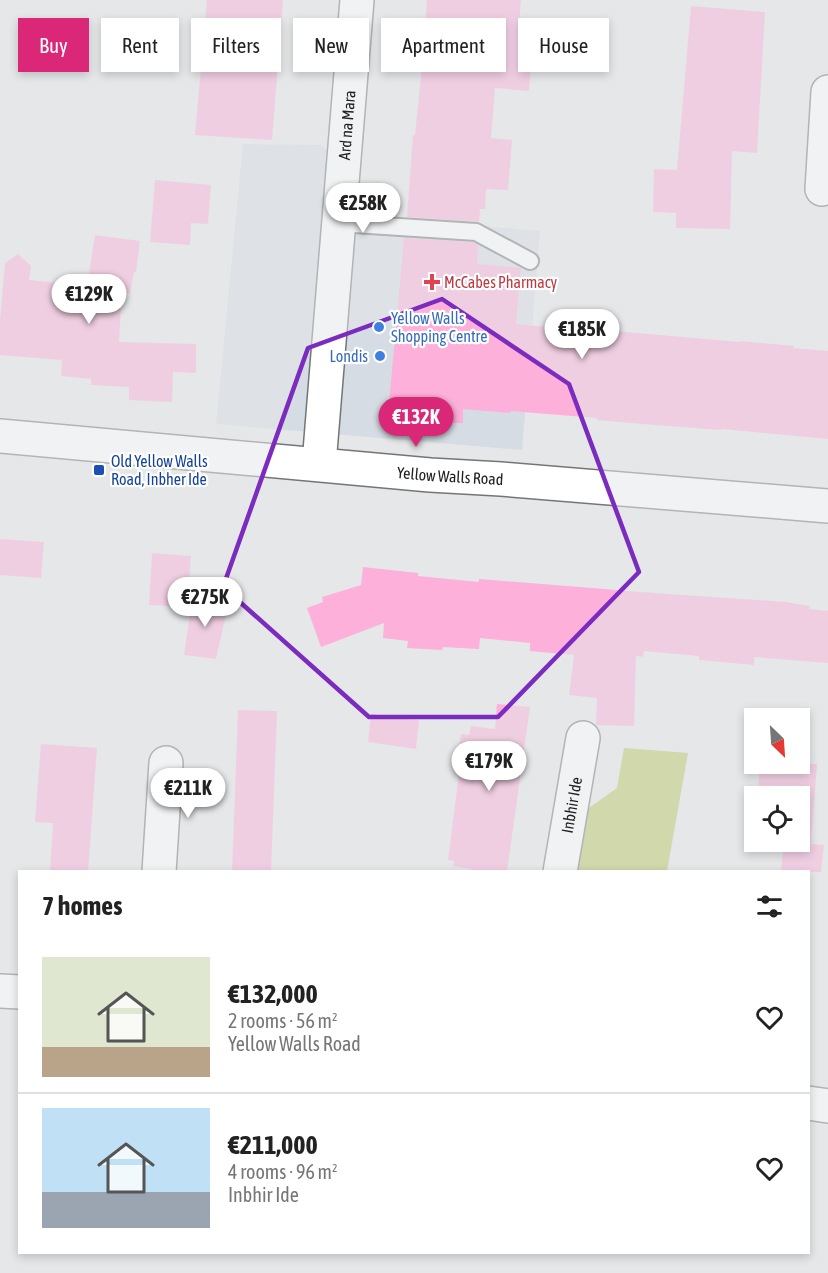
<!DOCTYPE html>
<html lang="en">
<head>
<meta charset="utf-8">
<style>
  body { margin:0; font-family:"Asap Condensed",sans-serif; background:#f2f2f2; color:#222; height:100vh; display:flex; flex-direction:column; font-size:22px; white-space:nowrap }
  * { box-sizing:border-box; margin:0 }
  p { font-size:20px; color:#767676 }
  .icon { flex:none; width:33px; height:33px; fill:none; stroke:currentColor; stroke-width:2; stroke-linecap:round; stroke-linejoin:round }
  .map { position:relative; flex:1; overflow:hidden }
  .side { position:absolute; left:18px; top:870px; width:792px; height:384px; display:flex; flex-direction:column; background:#fff; border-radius:0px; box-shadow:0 3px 9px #0003 }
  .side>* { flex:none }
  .guide { position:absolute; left:18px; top:18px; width:792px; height:54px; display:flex; gap:12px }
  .needle { width:39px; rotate:155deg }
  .controls { position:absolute; left:744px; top:708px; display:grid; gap:12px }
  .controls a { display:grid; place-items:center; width:66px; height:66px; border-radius:0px; background:#fff; box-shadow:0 3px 9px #0003; font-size:30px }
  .price { position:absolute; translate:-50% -51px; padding:0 14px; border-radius:21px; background:#fff; color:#222; font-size:20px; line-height:39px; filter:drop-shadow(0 2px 3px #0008) }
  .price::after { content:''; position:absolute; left:50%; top:36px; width:18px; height:14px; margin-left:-9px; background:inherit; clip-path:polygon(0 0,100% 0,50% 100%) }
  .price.selected { background:#db2777; color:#fff }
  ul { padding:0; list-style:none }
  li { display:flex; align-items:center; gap:18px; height:150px; padding:0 24px }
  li+li { border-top:2px solid #e0e0e0 }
  li span { display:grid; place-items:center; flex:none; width:168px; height:120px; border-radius:0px; color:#555 }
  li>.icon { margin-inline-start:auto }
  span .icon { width:72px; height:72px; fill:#fffc; stroke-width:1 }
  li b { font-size:26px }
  h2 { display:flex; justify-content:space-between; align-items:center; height:72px; padding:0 24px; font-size:26px }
  .pill { padding:0 21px; border-radius:0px; background:#fff; box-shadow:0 3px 9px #0003; font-size:21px; line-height:54px }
  .pill.selected { background:#db2777; color:#fff }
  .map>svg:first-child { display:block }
  .built { fill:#d5dce3 }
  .green { fill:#b5c563 }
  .building { fill:#fdb0d9 }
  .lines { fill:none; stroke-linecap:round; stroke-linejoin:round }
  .service-casing { stroke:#737576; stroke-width:20 }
  .minor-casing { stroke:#737576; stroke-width:36 }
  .tertiary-casing { stroke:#737576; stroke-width:36 }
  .service { stroke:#fff; stroke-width:16 }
  .minor { stroke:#fff; stroke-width:33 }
  .tertiary { stroke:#fff; stroke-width:33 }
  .marked { fill:none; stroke:#7b2cbf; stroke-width:4.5; stroke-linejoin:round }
  .health-dot { fill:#e0444e; stroke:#fff; stroke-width:2 }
  .shop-dot { fill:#3f7fe0; stroke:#fff; stroke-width:2 }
  .transit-dot { fill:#1a4fb4; stroke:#fff; stroke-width:2 }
  .labels { text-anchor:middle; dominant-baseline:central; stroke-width:4.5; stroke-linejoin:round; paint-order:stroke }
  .street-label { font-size:16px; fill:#212122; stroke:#fff }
  .health-label { font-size:16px; fill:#be3a42; stroke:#fff; text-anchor:start }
  .shop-label { font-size:16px; fill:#366cbe; stroke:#fff; text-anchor:start }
  .transit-label { font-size:16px; fill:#164399; stroke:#fff; text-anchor:start }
</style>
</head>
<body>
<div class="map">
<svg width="828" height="1273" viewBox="0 0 828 1273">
  <rect width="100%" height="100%" fill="#e6e7e9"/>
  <path class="built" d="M243,144L322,145L381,217L540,231L522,450L216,424Z"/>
  <path class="green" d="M624,748L688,753L667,871L575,872L586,810L617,788Z"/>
  <path class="building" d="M207,0H283L272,140L195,135Z
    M427,0H521L519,25L534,27L529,91L495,88L491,138L512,140L508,190L486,189L485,209H480L479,222L407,217L413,135H415L422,66Z
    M691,6L765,12L757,153L732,151L730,229L676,228V213L653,212L654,169L677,170Z
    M155,180L211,185L208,224L191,223L190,245L150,242Z
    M95,235L140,241L136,272H134L130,293L122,292L119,342L196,344V373L173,372L172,402L129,400V387L91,385V379L61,376L62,360L0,355V320L5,263L18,254L31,266L29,280L87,286Z
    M404,238L473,242L478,245L477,264L521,268L516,324L580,330V328L740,342V341L794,346L793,348L828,351V439L722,429L721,430L642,424L597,420V418L510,411V413L463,409V423H437L438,409L389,404Z
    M0,539L44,542L41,578L0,575Z
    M152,553L191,556L187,607L149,605Z
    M363,567L418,573V576L479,582V579L654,593L786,602L810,606L809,609L828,611V663L754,657V665L699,660V656L644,651L643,657L636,656L634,726L596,725L597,698L569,695L574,655L530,651V643L480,638L479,649L443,647L442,650L407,648L408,641L383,638L384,623L321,647L307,608L323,602L322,597L361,585Z
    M192,599L229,602L216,659L184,655Z
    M497,704L530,707L507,872H471V869L453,866L454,861L448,860L461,758L458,757L461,734L469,735L471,726L495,729Z
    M238,710L277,711L271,872H232Z
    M371,714L419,720L416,749L368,742Z
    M41,744L97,748L88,872H50L53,823L35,822Z
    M760,764H817L811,844L824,845L821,872H781L784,842H800V796H754V802L751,798L758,790Z"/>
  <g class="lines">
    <defs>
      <path id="service" d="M339,223L476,232L530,261"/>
      <g id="minor">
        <path d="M822,189L828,92"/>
        <path id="s1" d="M319,464L357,0"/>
        <path d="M159,872L166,763"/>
        <path id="s2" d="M560,872L583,738"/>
        <path d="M0,991L20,992"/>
        <path d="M808,1103L828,1106"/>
      </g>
      <g id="tertiary">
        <path id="s3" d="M0,436L430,475L501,479L828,506"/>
      </g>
    </defs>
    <use href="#service" class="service-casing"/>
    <use href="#minor" class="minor-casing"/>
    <use href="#tertiary" class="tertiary-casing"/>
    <use href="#service" class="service"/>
    <use href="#minor" class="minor"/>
    <use href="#tertiary" class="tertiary"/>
  </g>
  <path d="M0 0H828V1273H0ZM442,299L569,384L639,572L498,717H369L223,587L308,348Z" fill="#e6e7e9" fill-opacity=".55" fill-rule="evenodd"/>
  <path class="marked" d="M442,299L569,384L639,572L498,717H369L223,587L308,348Z"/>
  <path class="health-dot" d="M429 273h6v6h6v6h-6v6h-6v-6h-6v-6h6z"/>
  <g class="shop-dot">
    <circle cx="379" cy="327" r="6"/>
    <circle cx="380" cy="356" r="6"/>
  </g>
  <rect class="transit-dot" x="93" y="464" width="12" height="12" rx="3"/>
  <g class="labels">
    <g class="street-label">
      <text stroke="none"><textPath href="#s1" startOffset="340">Ard na Mara</textPath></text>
      <text stroke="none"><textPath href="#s3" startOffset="452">Yellow Walls Road</textPath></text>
      <text stroke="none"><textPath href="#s2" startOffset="68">Inbhir Ide</textPath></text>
    </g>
    <g class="health-label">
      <text x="444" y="282">McCabes Pharmacy</text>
    </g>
    <g class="shop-label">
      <text x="391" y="318">Yellow Walls<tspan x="391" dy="18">Shopping Centre</tspan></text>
      <text x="368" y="356" text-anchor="end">Londis</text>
    </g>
    <g class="transit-label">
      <text x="111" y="461">Old Yellow Walls<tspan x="111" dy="18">Road, Inbher Ide</tspan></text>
    </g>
  </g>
</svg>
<div class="controls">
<a><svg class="needle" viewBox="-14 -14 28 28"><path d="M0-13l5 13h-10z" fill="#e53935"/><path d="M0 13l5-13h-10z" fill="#767676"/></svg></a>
<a><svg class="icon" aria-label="locate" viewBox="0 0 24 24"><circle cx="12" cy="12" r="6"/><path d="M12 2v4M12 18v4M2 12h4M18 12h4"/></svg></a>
</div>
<b class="price" style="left:363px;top:234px">€258K</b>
<b class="price" style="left:89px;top:325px">€129K</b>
<b class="price" style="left:582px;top:360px">€185K</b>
<b class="price selected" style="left:416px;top:448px">€132K</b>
<b class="price" style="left:205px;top:628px">€275K</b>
<b class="price" style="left:489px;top:792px">€179K</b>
<b class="price" style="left:188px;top:819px">€211K</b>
<div class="guide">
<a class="pill selected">Buy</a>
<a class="pill">Rent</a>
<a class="pill">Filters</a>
<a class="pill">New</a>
<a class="pill">Apartment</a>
<a class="pill">House</a>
</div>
<section class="side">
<h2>7 homes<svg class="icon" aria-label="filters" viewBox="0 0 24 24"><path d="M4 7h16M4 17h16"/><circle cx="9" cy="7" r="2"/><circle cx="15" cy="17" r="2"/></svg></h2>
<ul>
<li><span style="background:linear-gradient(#dfe7d0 75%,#b9a48a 0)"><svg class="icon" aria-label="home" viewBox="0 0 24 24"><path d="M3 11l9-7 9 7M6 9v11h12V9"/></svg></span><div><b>€132,000</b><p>2 rooms · 56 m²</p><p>Yellow Walls Road</p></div><svg class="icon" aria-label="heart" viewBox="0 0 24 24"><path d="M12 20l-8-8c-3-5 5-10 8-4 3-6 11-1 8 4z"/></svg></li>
<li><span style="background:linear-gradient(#bfe0f5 70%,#9aa5b1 0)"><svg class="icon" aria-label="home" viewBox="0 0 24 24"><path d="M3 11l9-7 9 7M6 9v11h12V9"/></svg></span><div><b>€211,000</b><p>4 rooms · 96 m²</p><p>Inbhir Ide</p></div><svg class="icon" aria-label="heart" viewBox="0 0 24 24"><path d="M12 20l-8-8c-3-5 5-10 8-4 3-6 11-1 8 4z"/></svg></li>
</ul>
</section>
</div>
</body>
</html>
